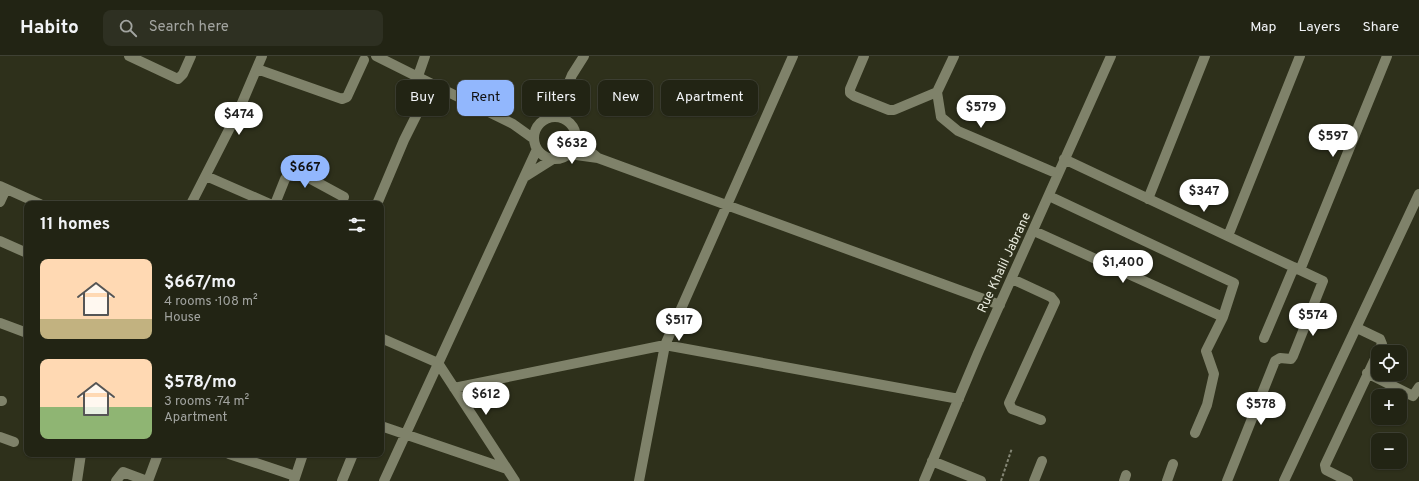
<!DOCTYPE html>
<html lang="en">
<head>
<meta charset="utf-8">
<style>
  body { margin:0; font-family:Overpass,sans-serif; background:#2e3022; color:#f1f3f6; height:100vh; display:flex; flex-direction:column; font-size:15px; white-space:nowrap }
  * { box-sizing:border-box; margin:0 }
  p { font-size:13px; color:#a2a4a0 }
  .icon { flex:none; width:22px; height:22px; fill:none; stroke:currentColor; stroke-width:2; stroke-linecap:round; stroke-linejoin:round }
  .map { position:relative; flex:1; overflow:hidden }
  .sheet { position:absolute; left:24px; top:145px; width:360px; height:256px; display:flex; flex-direction:column; background:#222414; border-radius:8px; box-shadow:0 1px 3px #0004,0 0 0 1px #3f4134 }
  .sheet>* { flex:none }
  .hud { position:absolute; left:396px; top:24px; width:380px; height:36px; display:flex; gap:8px }
  .fabs { position:absolute; left:1371px; top:289px; display:grid; gap:8px }
  .fabs a { display:grid; place-items:center; width:36px; height:36px; border-radius:8px; background:#222414; box-shadow:0 1px 3px #0004,0 0 0 1px #3f4134; font-size:20px }
  .price { position:absolute; translate:-50% -34px; padding:0 9px; border-radius:14px; background:#fff; color:#222; font-size:13px; line-height:26px; filter:drop-shadow(0 1px 2px #0008) }
  .price::after { content:''; position:absolute; left:50%; top:24px; width:12px; height:9px; margin-left:-6px; background:inherit; clip-path:polygon(0 0,100% 0,50% 100%) }
  .price.active { background:#92b7fd; color:#111 }
  ul { padding:0; list-style:none }
  li { display:flex; align-items:center; gap:12px; height:100px; padding:0 16px }
  li span { display:grid; place-items:center; flex:none; width:112px; height:80px; border-radius:8px; color:#555 }
  li>.icon { margin-inline-start:auto }
  span .icon { width:48px; height:48px; fill:#fffc; stroke-width:1 }
  li b { font-size:17px }
  h2 { display:flex; justify-content:space-between; align-items:center; height:48px; padding:0 16px; font-size:17px }
  .pill { padding:0 14px; border-radius:8px; background:#222414; box-shadow:0 1px 3px #0004,0 0 0 1px #3f4134; font-size:14px; line-height:36px }
  .pill.active { background:#92b7fd; color:#111 }
  header { display:flex; align-items:center; gap:24px; box-sizing:border-box; height:56px; padding:0 20px; background:#222414; border-bottom:1px solid #3f4134 }
  header strong { font-size:19px }
  nav { display:flex; gap:22px; margin-inline-start:auto; font-size:14px }
  .search { width:280px; height:36px; background:#2e3022; display:flex; align-items:center; gap:10px; box-sizing:border-box; padding:0 14px; border-radius:8px; color:#a2a4a0; font-size:15px }
  .map>svg:first-child { display:block }
  .lines { fill:none; stroke-linecap:round; stroke-linejoin:round }
  .path { stroke:#858776; stroke-width:2; stroke-dasharray:3 2; stroke-linecap:butt }
  .minor { stroke:#7f826a; stroke-width:10 }
  .labels { text-anchor:middle; dominant-baseline:central; stroke-width:4; stroke-linejoin:round; paint-order:stroke }
  .street-label { font-size:13px; fill:#eaecdf; stroke:#2e301b }
</style>
</head>
<body>
<header>
<strong>Habito</strong>
<div class="search"><svg class="icon" aria-label="search" viewBox="0 0 24 24"><circle cx="10" cy="10" r="6"/><path d="M15 15l6 6"/></svg>Search here</div>
<nav><a>Map</a><a>Layers</a><a>Share</a></nav>
</header>
<div class="map">
<svg width="1419" height="425" viewBox="0 0 1419 425">
  <rect width="100%" height="100%" fill="#2e301b"/>
  <g class="lines">
    <path class="path" d="M1001,425L1012,392"/>
    <path class="minor" d="M129,0L178,23L183,18L191,0
      M376,0L432,28L404,84L377,148
      M864,0L850,33V37L854,40L889,54H894L937,36
      M954,0L937,36L941,61L958,75L1058,118
      M257,13L342,43L347,41L364,4
      M418,20L425,0
      M432,28L513,68L534,83
      M554,60L562,43L572,19L584,0
      M534 82a21 21 0 1 1 42 0a21 21 0 1 1-42 0Z
      M577,84L598,102
      M569,98L598,102L1000,249
      M1064,103L1323,225L1293,300L1291,303L1280,302L1275,305L1227,425
      M206,120L270,148
      M526,120L553,103
      M0,130L40,148
      M1049,140L1234,227L1223,261L1206,295L1214,318L1207,349L1195,377
      M1148,143L1205,0
      M0,146L6,133
      M191,148L239,54L262,0
      M275,148L285,123L292,115L298,116L344,141
      M1034,175L1223,261
      M1228,180L1300,0
      M0,185L27,197
      M1300,214L1387,0
      M1012,223L1051,241L1055,246L1009,347L1012,353L1041,364
      M0,267L27,277
      M381,282L438,307L515,425
      M1264,282L1294,211
      M1367,317L1413,340L1419,331
      M454,332L665,289L959,343
      M0,345H2
      M381,370L507,413
      M0,381L14,386
      M229,398L295,420
      M932,405L981,425
      M77,425L81,398
      M116,425L123,416L147,425
      M148,425L158,398
      M294,425L303,398
      M342,425L353,398
      M384,425L537,93
      M639,425L665,289L793,0
      M924,425L978,297L1111,0
      M1034,425L1042,405
      M1124,425L1126,419
      M1167,425L1173,408
      M1284,425L1419,138
      M1348,425L1326,414L1325,409L1382,288L1380,283L1357,272"/>
  </g>
  <g class="labels">
    <g class="street-label">
      <text transform="translate(1005 207) rotate(-65)">Rue Khalil Jabrane</text>
    </g>
  </g>
</svg>
<div class="fabs">
<a><svg class="icon" aria-label="locate" viewBox="0 0 24 24"><circle cx="12" cy="12" r="6"/><path d="M12 2v4M12 18v4M2 12h4M18 12h4"/></svg></a>
<a>+</a>
<a>−</a>
</div>
<b class="price" style="left:981px;top:73px">$579</b>
<b class="price" style="left:239px;top:80px">$474</b>
<b class="price" style="left:1333px;top:102px">$597</b>
<b class="price" style="left:572px;top:109px">$632</b>
<b class="price active" style="left:305px;top:133px">$667</b>
<b class="price" style="left:1204px;top:157px">$347</b>
<b class="price" style="left:1123px;top:228px">$1,400</b>
<b class="price" style="left:1313px;top:281px">$574</b>
<b class="price" style="left:679px;top:286px">$517</b>
<b class="price" style="left:486px;top:360px">$612</b>
<b class="price" style="left:1261px;top:370px">$578</b>
<div class="hud">
<a class="pill">Buy</a>
<a class="pill active">Rent</a>
<a class="pill">Filters</a>
<a class="pill">New</a>
<a class="pill">Apartment</a>
</div>
<section class="sheet">
<h2>11 homes<svg class="icon" aria-label="filters" viewBox="0 0 24 24"><path d="M4 7h16M4 17h16"/><circle cx="9" cy="7" r="2"/><circle cx="15" cy="17" r="2"/></svg></h2>
<ul>
<li><span style="background:linear-gradient(#ffd9b3 75%,#c2b280 0)"><svg class="icon" aria-label="home" viewBox="0 0 24 24"><path d="M3 11l9-7 9 7M6 9v11h12V9"/></svg></span><div><b>$667/mo</b><p>4 rooms · 108 m²</p><p>House</p></div></li>
<li><span style="background:linear-gradient(#ffd9b3 60%,#8fb573 0)"><svg class="icon" aria-label="home" viewBox="0 0 24 24"><path d="M3 11l9-7 9 7M6 9v11h12V9"/></svg></span><div><b>$578/mo</b><p>3 rooms · 74 m²</p><p>Apartment</p></div></li>
</ul>
</section>
</div>
</body>
</html>
